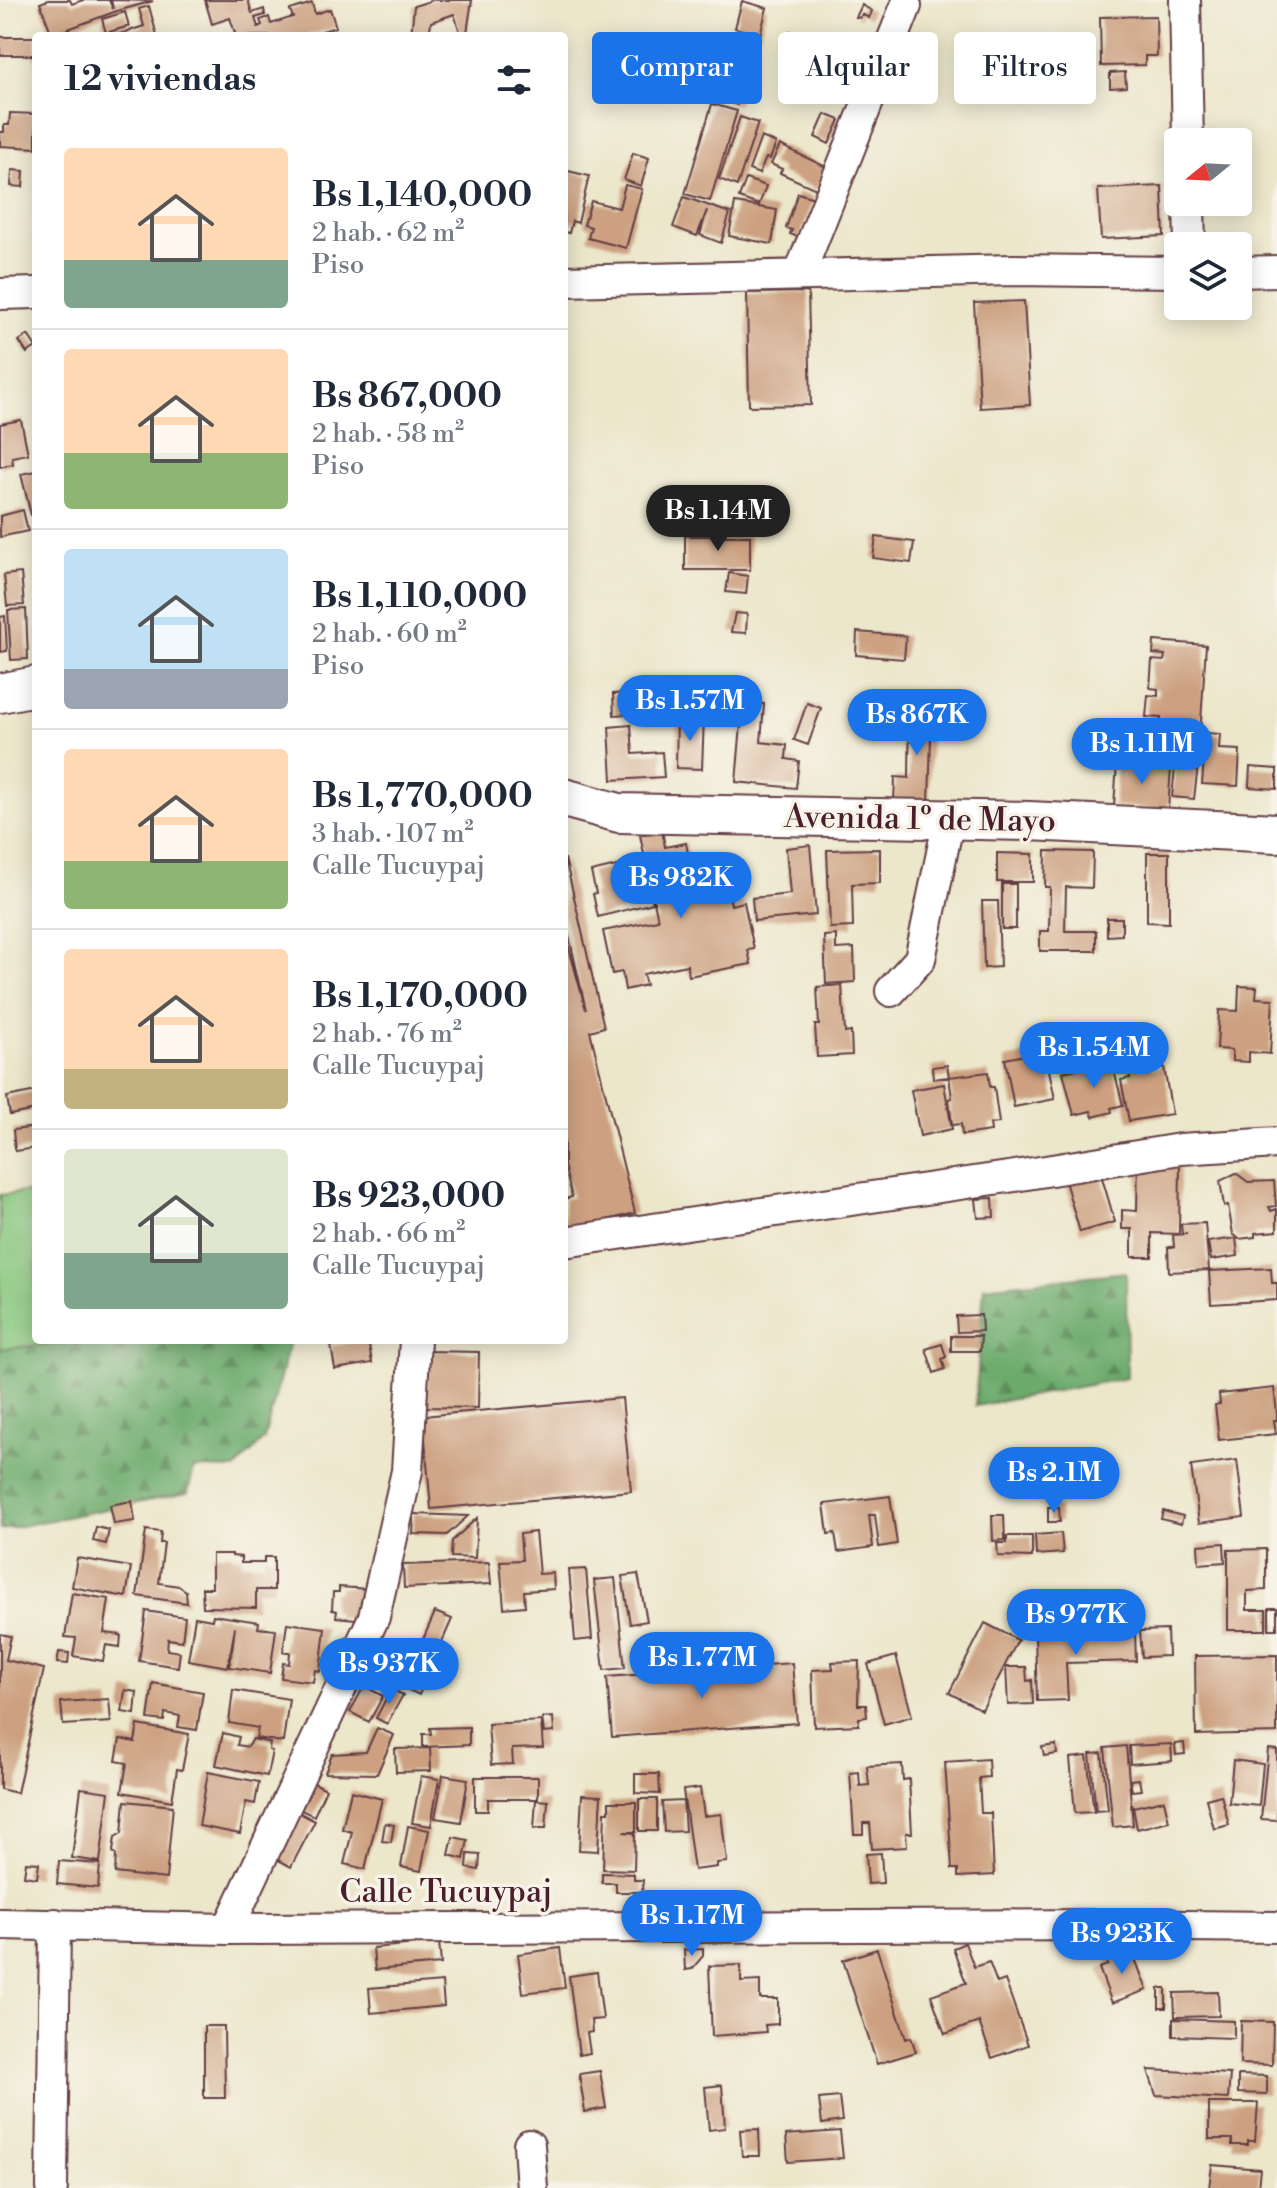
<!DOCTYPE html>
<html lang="es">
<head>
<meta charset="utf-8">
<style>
  body { margin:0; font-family:"Libre Bodoni",serif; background:#f6f6f7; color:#1f2937; height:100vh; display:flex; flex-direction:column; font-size:30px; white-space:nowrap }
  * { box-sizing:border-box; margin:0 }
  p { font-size:26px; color:#747a83 }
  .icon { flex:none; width:44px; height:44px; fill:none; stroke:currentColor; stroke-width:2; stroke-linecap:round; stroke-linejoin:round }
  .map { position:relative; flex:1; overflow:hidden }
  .side { position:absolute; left:32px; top:32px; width:536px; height:1312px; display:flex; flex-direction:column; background:#fff; border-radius:8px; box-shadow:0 4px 20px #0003 }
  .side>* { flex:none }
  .top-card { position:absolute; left:592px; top:32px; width:564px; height:72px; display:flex; gap:16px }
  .needle { width:52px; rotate:252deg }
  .buttons { position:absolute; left:1164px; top:128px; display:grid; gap:16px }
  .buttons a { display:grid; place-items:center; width:88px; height:88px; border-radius:8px; background:#fff; box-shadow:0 4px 20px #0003; font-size:40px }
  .price { position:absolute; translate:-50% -68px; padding:0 18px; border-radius:28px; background:#1a73e8; color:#fff; font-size:26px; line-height:52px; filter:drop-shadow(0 2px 4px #0008) }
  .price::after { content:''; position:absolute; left:50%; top:48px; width:24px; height:18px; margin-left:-12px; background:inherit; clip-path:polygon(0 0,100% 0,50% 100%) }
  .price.on { background:#222; color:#fff }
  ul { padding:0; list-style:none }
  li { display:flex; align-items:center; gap:24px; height:200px; padding:0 32px }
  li+li { border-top:2px solid #e0e1e3 }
  li span { display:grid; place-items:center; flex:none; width:224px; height:160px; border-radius:8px; color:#555 }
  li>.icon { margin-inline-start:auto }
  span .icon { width:96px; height:96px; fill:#fffc; stroke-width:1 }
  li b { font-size:34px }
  h2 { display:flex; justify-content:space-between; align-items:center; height:96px; padding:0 32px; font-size:34px }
  .tag { padding:0 28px; border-radius:8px; background:#fff; box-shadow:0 4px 20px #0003; font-size:28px; line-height:72px }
  .tag.on { background:#1a73e8; color:#fff }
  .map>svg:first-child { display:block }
  .grass { fill:#86c67d; stroke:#687254; stroke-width:2 }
  .forest { fill:url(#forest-firs); stroke:#5b654c; stroke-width:2 }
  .building { fill:#cca080 }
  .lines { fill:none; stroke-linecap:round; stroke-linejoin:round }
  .minor-casing { stroke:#623d43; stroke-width:34 }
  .major-casing { stroke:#623d43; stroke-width:42 }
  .minor { stroke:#fff; stroke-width:30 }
  .major { stroke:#fff; stroke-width:38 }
  .labels { text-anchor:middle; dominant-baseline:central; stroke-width:7; stroke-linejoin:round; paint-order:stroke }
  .street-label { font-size:32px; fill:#4a1f2b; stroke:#f7f3e8 }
</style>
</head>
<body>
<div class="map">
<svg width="1277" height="2188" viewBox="0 0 1277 2188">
  <defs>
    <pattern id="forest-firs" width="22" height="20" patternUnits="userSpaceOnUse" patternTransform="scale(2)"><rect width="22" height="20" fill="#6cab6c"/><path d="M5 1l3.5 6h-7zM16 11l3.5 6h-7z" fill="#5b8b59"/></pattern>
  </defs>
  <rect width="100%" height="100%" fill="#f7f3e8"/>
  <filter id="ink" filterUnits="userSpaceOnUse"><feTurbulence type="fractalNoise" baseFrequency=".0125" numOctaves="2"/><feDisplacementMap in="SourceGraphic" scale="16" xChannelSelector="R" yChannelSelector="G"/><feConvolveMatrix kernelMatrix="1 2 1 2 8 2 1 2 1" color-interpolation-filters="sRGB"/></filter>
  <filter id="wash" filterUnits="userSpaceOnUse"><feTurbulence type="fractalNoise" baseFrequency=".006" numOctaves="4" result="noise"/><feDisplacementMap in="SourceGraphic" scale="32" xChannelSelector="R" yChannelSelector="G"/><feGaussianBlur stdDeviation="1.8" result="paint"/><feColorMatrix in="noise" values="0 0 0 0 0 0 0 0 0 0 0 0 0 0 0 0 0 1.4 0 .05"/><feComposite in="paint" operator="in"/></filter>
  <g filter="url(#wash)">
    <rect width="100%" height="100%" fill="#ece6ca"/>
    <path class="grass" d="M36,1191V1340H91L0,1349V1195Z"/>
    <path class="forest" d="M1126,1272L1127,1378L975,1406L984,1287Z
      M91,1340H290L264,1439L235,1469L194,1468L188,1493L0,1530V1349Z"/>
    <g id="blocks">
      <path class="building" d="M48,0H70L72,4L83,0H109L113,9L111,0L153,1L114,12L52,35L40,3Z
        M205,0H248L252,13L264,9L265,15L255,18L258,27L262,25L260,20L269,17L271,24L293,17L290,10L312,3L315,14L330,9L336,27L305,36H236L230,18L212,24Z
        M433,0H472L467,33L460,32L454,14L431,22L429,36H411L414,6Z
        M742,1L767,8L760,35L735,28Z
        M862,5L872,11L869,18L862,14L860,18L856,17Z
        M149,6L157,36H114L144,26L139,9Z
        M125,12L129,26L106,33L102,19Z
        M1156,16L1157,56H1145V65L1101,66L1100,17Z
        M790,31L839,51L833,64L785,44Z
        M0,37H36V61L32,55H0Z
        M720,39L735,45L715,103L700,98Z
        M734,70L749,76L737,105L722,100Z
        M1125,72L1126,87L1110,88V73Z
        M712,104L737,111L710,201L685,194Z
        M10,113L36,114V148L0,146V132H4V125H9Z
        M825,114L840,120L829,144L815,137Z
        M740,117L758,123L737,186L719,179Z
        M761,137L776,143L770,159L766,158L759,174L749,170Z
        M780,145L826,167L816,189L780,173L782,169L771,164Z
        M633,153L649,158L641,186L624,180Z
        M12,170L24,171L23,187L11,186Z
        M564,170L589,176L578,223L572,221L569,233L564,232Z
        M746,179L766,186L759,205L739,198Z
        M625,185L642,189L626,248L588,238L591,227L584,225L591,201L619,208Z
        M1162,186L1164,236L1101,239L1098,189Z
        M798,193L814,198L800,238L790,234L792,230L786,228Z
        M684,197L730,213L721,243L700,235L707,210L697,236L673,227Z
        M735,203L777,210L772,244L729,236Z
        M808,292L811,405L749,406L747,293Z
        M1024,301L1030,405L980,408L974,303Z
        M28,335L36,347L27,353L19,341Z
        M21,420L28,454L12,457L13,464L0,467V424Z
        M36,471V514L31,515L21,474Z
        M23,510L28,531L0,537V516Z
        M685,536H750V570H685Z
        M876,537L914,542L911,563L873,558Z
        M21,573L24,605L7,606L4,575Z
        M729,573L748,576L746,594L726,592Z
        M26,609L28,659L11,660L8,610Z
        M735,613L747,614L746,633L731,632Z
        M5,616L7,651L0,652V617Z
        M857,632L906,636L904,659L856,655Z
        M1154,641L1206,645L1200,737L1160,734L1161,718L1146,717L1148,695L1158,696V689L1150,688L1152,660L1164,661L1165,655L1153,654Z
        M676,690L677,711L614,715L613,694Z
        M910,701L932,702L929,803L894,802L895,777L909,778Z
        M743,702L764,704L761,742L787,745L786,759L799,761L796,788L736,782Z
        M807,703L821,708L808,745L794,740Z
        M677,717H704L702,769L676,768Z
        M631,725L633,754L662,752L664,777L612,780L609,727Z
        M1206,733L1220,734L1219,749L1240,750L1238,786L1202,784Z
        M1145,735L1201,741L1194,799L1172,797L1176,758L1143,754Z
        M1117,763L1171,767L1168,810L1114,806Z
        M1250,767L1277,769V789L1249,787Z
        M662,830L665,847L686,843L691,870L723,863L731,905L744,902L754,949L748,950L751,964L689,976L687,965L643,974L646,985L625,990L622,972L612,974L603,931L658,920L640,835Z
        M810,845L816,915L754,921L752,898L790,894L786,848Z
        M880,849V883L852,884L853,927L830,928L827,850Z
        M1046,851L1093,852L1092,888L1066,887L1065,931H1096V951H1040V931H1049L1050,887H1045Z
        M997,853L1033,854V882H997Z
        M1147,853H1169V923L1147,922Z
        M565,858L604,1027L590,1031L635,1213L564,1231V1199L572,1197L564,1165V930L586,1010L564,915Z
        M642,860L653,903L598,917L593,894L596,893L591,872Z
        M1002,884H1016V929H1002Z
        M982,901H998L1000,967L984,968Z
        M1107,918H1122V935L1107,936Z
        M836,935V949L854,948L855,982L826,984L824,936Z
        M842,985L845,1033L851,1032L852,1055L817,1057L815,1025H819L817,987Z
        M1239,986L1257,987L1256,998L1273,999L1270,1054L1249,1052V1062L1232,1061V1050L1217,1049L1219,1010L1238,1011Z
        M1045,1051L1055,1099L1014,1107L1005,1059Z
        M1150,1056L1152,1069L1164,1067L1172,1114L1129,1121L1121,1080L1130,1078L1127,1060Z
        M1111,1059L1123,1105L1111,1108L1112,1112L1093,1117L1091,1111L1074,1115L1063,1072L1090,1066L1092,1075L1100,1073L1097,1062Z
        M947,1065L949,1077L933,1079L932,1067Z
        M988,1072L990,1087H994L999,1123L990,1124L991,1131L962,1135L961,1124L952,1125L949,1099L952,1098L949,1077Z
        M944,1084L952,1129L920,1136L911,1090Z
        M36,1091V1110L10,1115L7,1097Z
        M36,1127V1148L15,1151L13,1130Z
        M1138,1163H1180L1179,1234L1152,1233V1257H1132V1229H1122V1210L1137,1211Z
        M1100,1171L1115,1222L1080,1232L1065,1181Z
        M1236,1173L1248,1182L1274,1181L1276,1206L1269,1207L1271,1211L1277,1209V1231L1255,1233V1237L1239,1239L1233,1234L1228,1205L1224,1206L1220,1181Z
        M993,1198L994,1217L978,1218L976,1199Z
        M1205,1223L1209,1270L1169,1272L1168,1247H1174L1173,1235L1187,1234H1182L1181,1224Z
        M1236,1238L1238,1256L1211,1260L1208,1242Z
        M1271,1268L1272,1283H1277V1300L1211,1304L1209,1271Z
        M981,1315L982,1331L957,1332L956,1316Z
        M951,1336H981L980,1351H951Z
        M368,1340L372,1363L335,1369L331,1346Z
        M942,1344L946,1357L942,1359L945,1369L934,1373L926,1349Z
        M428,1351L479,1352L478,1408L427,1407Z
        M1274,1388L1277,1414V1420H1274L1276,1434L1219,1440L1215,1405L1220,1404L1219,1394Z
        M622,1398L631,1491L431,1509L423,1416Z
        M1237,1460L1244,1517L1199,1523L1191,1466Z
        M890,1496L897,1544L879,1547L875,1515H869L873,1547L838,1552L835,1533L828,1534L824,1504Z
        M132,1501L135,1521L114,1524L110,1505Z
        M1048,1507H1059L1060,1522H1048Z
        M1163,1511L1183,1516L1181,1524L1161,1519Z
        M414,1514L468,1516L447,1535L413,1534Z
        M992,1515H1004L1005,1540L993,1541Z
        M477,1518L475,1558L451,1557L452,1541Z
        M96,1527L109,1530L106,1544L93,1541Z
        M146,1530L161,1532L160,1543H164L159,1583L179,1586L186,1591L187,1603L137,1596Z
        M535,1532L539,1574L553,1573L554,1589L524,1591L525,1606L504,1608L500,1561L522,1560L520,1534Z
        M1061,1533L1063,1553L1036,1555L1035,1535Z
        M1007,1536H1032V1557L998,1556L997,1543H1007Z
        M1224,1543L1225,1562L1199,1564L1198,1545Z
        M1266,1549V1590L1247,1591V1610H1266V1630H1228V1550Z
        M212,1554H232V1556L241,1557V1563H264V1557H274V1590H256V1608L203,1607L202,1588H212Z
        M77,1558L131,1567L126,1597L72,1587Z
        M489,1562L491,1584L404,1588L403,1565Z
        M586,1569L592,1639L575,1641L569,1570Z
        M638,1574L647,1621L630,1624L622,1576Z
        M615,1578L625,1668L604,1670L594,1580Z
        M339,1587L369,1589L366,1620L336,1617L337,1611L332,1610L333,1592H339Z
        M72,1593L109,1599L104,1633L121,1635L120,1647L106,1645L103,1661L73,1656L76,1638L65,1637Z
        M1269,1608H1277V1629H1269Z
        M146,1611L185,1617L182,1641L168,1639L167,1650L180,1652L178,1667L139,1661Z
        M435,1612L452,1619L419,1695L402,1687Z
        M213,1615L259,1622L258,1628L276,1630L270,1673L230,1667L235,1627L228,1667L188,1660L195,1617L212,1620Z
        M287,1623L325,1628L320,1671L315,1670L313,1682L281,1678L283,1663L289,1664L290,1652H283Z
        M985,1623L1018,1640L982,1710L949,1693Z
        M1167,1630L1168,1656L1142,1657L1140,1631Z
        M1135,1632L1136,1661L1066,1663L1068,1700L1037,1701L1035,1634Z
        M0,1634L11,1636L6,1660L44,1669L17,1793L0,1789Z
        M59,1652L69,1653L68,1664L57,1663Z
        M1277,1655V1733L1196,1735L1195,1656Z
        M896,1656L912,1716L884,1724L868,1664Z
        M859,1661L858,1705H866L867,1717L859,1718V1725L814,1727L812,1670L833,1669L832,1662Z
        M792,1663L797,1723L612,1737L607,1677Z
        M1006,1667H1026L1027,1681L1032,1680L1033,1704L1008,1705Z
        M153,1683L203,1692L197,1730L178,1727L180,1716L165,1713L164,1721L148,1719Z
        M364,1686L383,1696L369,1722L350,1712Z
        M391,1689L403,1695L387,1724L376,1718Z
        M125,1690L137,1692L135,1714L122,1712Z
        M233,1690L289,1699L283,1742L256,1738L258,1728L229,1723Z
        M109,1699L111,1722L63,1725L61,1702Z
        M553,1717L554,1732L544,1733L542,1718Z
        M541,1721L543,1748L512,1749L513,1764L491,1765L488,1724Z
        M138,1725L189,1734L182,1770L177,1769L172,1801L122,1792L127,1763L116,1761L120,1739L135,1742Z
        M469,1727V1745L423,1747V1734H431L430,1728Z
        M377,1728L394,1735L377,1774L325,1773L332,1754L366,1752Z
        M223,1733L239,1737L237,1745L248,1747L253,1739L270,1743L269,1750L272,1751L267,1776L216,1765Z
        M1184,1743L1185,1754L1176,1755L1175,1744Z
        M1171,1744L1172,1761L1130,1764L1129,1746Z
        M1056,1745L1057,1754L1044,1756L1042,1747Z
        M1126,1746L1133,1825L1113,1827L1105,1748Z
        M430,1748L431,1771L396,1772L395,1749Z
        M1268,1749L1277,1750V1820L1261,1819Z
        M1102,1753L1108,1810L1096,1811L1090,1754Z
        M1087,1756L1094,1812L1075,1813L1070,1758Z
        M988,1759L989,1777L979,1778L981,1813H991L994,1875L958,1877V1869H952L945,1762Z
        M1233,1760L1263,1764L1259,1806L1229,1803Z
        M902,1764L903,1780L909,1779L912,1833H906L907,1847L872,1849L870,1823H863V1834H854L850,1773L859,1772L860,1786L869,1785L867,1766Z
        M208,1772L259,1782L255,1804L246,1802L240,1834L199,1826Z
        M635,1774H659L660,1794L635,1793Z
        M443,1775L468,1779L461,1822L435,1818Z
        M421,1776L439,1779L431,1826L412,1823Z
        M475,1777H538V1799H488V1811H475Z
        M1139,1779L1141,1790L1132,1791L1130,1780Z
        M314,1783L326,1789L314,1816L301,1810Z
        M81,1788L109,1792L100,1862L72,1858Z
        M700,1788L704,1816L721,1814L727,1862L717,1863V1867L694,1870L683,1790Z
        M351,1791L382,1799L365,1869L344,1864L352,1832L342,1829Z
        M582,1795L601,1796L598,1851L579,1850Z
        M1221,1795L1229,1825L1214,1829L1206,1799Z
        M639,1799H657V1831H639Z
        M536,1800L548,1801L546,1828H534Z
        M1164,1800L1169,1821L1137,1829L1133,1807Z
        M125,1801L173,1806L166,1879L115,1873L116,1855L113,1852L115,1837L122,1833Z
        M683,1801L685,1831L664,1832L662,1802Z
        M609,1802H636V1832H623L635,1833L634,1870L603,1869L605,1812H609Z
        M296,1811L315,1821L291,1867L273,1857Z
        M385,1823L394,1825L391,1842L382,1841Z
        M408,1826L429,1830L421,1871L401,1867Z
        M453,1837L468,1840L464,1859L449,1855Z
        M881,1853L883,1883L868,1884L866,1854Z
        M468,1854L480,1855L479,1870L467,1868Z
        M59,1861L100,1864L98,1888L57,1884Z
        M26,1862L39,1863L37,1878L24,1876Z
        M602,1873L634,1874V1880H643L642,1892H616V1883H602Z
        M439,1942L441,1964L375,1970L373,1948Z
        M965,1943L974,1967L989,1962L997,1983L1005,1980L1028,2045L992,2058L979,2022L945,2034L931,1995L966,1983L953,1948Z
        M1124,1947L1128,1958L1134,1956L1147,1990L1112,2003L1099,1968L1108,1965L1104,1954Z
        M560,1948L565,1988L523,1993L518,1954Z
        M703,1949V1956L692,1969L685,1970L684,1950Z
        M877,1949L906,2039L911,2037L916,2052L877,2064L843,1960Z
        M741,1965V1982L760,1981V1999H778V2024L765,2025L766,2032L712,2036L709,1966Z
        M597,1972L603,2019L591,2020L592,2032L587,2033L590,2053L579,2055L569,1976Z
        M442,1982L444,2006L371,2013L369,1988Z
        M1159,1988H1166V2008H1159Z
        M1218,1992L1219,2016L1175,2017L1174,1993Z
        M1173,2019L1234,2021V2038L1173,2036Z
        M1241,2021L1273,2022L1272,2065L1240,2064Z
        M204,2026H224L225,2098H204Z
        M1148,2070L1230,2074L1228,2099L1156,2095Z
        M600,2071L606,2108L585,2112L579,2074Z
        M1238,2075L1267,2076V2094L1238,2093Z
        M722,2085L725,2128L709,2130L705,2087Z
        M839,2097L842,2121L822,2124L819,2099Z
        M1209,2103H1258L1255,2141H1248V2145H1232V2139H1209Z
        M759,2129L760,2156H742L740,2130Z
        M840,2131L843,2158L788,2162L786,2135Z
        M1212,2165L1260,2169L1258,2188H1209Z"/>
    </g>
  </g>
  <g filter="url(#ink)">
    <use href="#blocks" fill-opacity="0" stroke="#623d43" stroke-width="2"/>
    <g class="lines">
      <defs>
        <path id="minor" d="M1185,0L1188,142
          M1189,202L1190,246
          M1238,272L1277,271
          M799,275L906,6
          M564,281L1014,270L1178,272
          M0,294L36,293
          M891,991L920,959L949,819
          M564,1242L1015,1176L1180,1149L1277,1143
          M0,1924L228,1929L1094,1925L1277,1927
          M228,1929L374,1617L407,1471L415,1340
          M529,2145L532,2188
          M52,2188L55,1924"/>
        <path id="major" d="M0,693L36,686
          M564,798L619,813L1029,821L1277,833"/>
      </defs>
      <use href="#minor" class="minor-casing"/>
      <use href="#major" class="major-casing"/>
      <use href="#minor" class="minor"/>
      <use href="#major" class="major"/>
    </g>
  </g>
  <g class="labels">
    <g class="street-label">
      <text transform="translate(920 819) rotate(1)">Avenida 1º de Mayo</text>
      <text x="446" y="1892">Calle Tucuypaj</text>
    </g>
  </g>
</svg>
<div class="buttons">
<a><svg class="needle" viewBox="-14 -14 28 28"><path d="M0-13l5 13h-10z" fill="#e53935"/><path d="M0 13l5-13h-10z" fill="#747a83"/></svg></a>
<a><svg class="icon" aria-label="layers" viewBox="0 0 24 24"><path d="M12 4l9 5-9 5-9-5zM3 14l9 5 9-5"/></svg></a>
</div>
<b class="price on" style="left:718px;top:553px">Bs 1.14M</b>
<b class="price" style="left:690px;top:743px">Bs 1.57M</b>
<b class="price" style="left:917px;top:757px">Bs 867K</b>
<b class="price" style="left:1142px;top:786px">Bs 1.11M</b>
<b class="price" style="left:681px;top:920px">Bs 982K</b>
<b class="price" style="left:1094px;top:1090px">Bs 1.54M</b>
<b class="price" style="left:1054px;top:1515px">Bs 2.1M</b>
<b class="price" style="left:1076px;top:1657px">Bs 977K</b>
<b class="price" style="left:702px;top:1700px">Bs 1.77M</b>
<b class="price" style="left:389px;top:1706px">Bs 937K</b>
<b class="price" style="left:692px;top:1958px">Bs 1.17M</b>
<b class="price" style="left:1122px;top:1976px">Bs 923K</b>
<div class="top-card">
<a class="tag on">Comprar</a>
<a class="tag">Alquilar</a>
<a class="tag">Filtros</a>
</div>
<section class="side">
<h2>12 viviendas<svg class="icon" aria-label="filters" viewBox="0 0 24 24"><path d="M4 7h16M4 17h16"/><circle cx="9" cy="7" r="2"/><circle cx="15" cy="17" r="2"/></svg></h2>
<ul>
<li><span style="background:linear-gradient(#ffd9b3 70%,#7fa58c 0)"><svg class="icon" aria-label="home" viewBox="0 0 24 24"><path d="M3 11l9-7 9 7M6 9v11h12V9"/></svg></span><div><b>Bs 1,140,000</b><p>2 hab. · 62 m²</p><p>Piso</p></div></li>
<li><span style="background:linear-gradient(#ffd9b3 65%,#8fb573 0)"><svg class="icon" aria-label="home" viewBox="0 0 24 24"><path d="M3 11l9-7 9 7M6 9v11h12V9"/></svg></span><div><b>Bs 867,000</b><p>2 hab. · 58 m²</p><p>Piso</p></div></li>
<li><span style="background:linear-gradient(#bfe0f5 75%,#9aa5b1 0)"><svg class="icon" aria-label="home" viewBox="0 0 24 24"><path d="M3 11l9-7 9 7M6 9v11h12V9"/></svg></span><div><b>Bs 1,110,000</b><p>2 hab. · 60 m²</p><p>Piso</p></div></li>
<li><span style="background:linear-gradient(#ffd9b3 70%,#8fb573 0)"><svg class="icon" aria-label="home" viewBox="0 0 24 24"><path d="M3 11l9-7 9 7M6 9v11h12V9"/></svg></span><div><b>Bs 1,770,000</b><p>3 hab. · 107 m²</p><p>Calle Tucuypaj</p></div></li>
<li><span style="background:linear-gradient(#ffd9b3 75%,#c2b280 0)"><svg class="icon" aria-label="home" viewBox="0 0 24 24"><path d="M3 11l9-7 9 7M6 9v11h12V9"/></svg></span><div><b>Bs 1,170,000</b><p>2 hab. · 76 m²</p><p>Calle Tucuypaj</p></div></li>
<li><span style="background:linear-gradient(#dfe7d0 65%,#7fa58c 0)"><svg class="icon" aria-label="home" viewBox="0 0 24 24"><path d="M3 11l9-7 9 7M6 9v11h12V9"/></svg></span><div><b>Bs 923,000</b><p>2 hab. · 66 m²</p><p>Calle Tucuypaj</p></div></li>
</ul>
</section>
</div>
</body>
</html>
